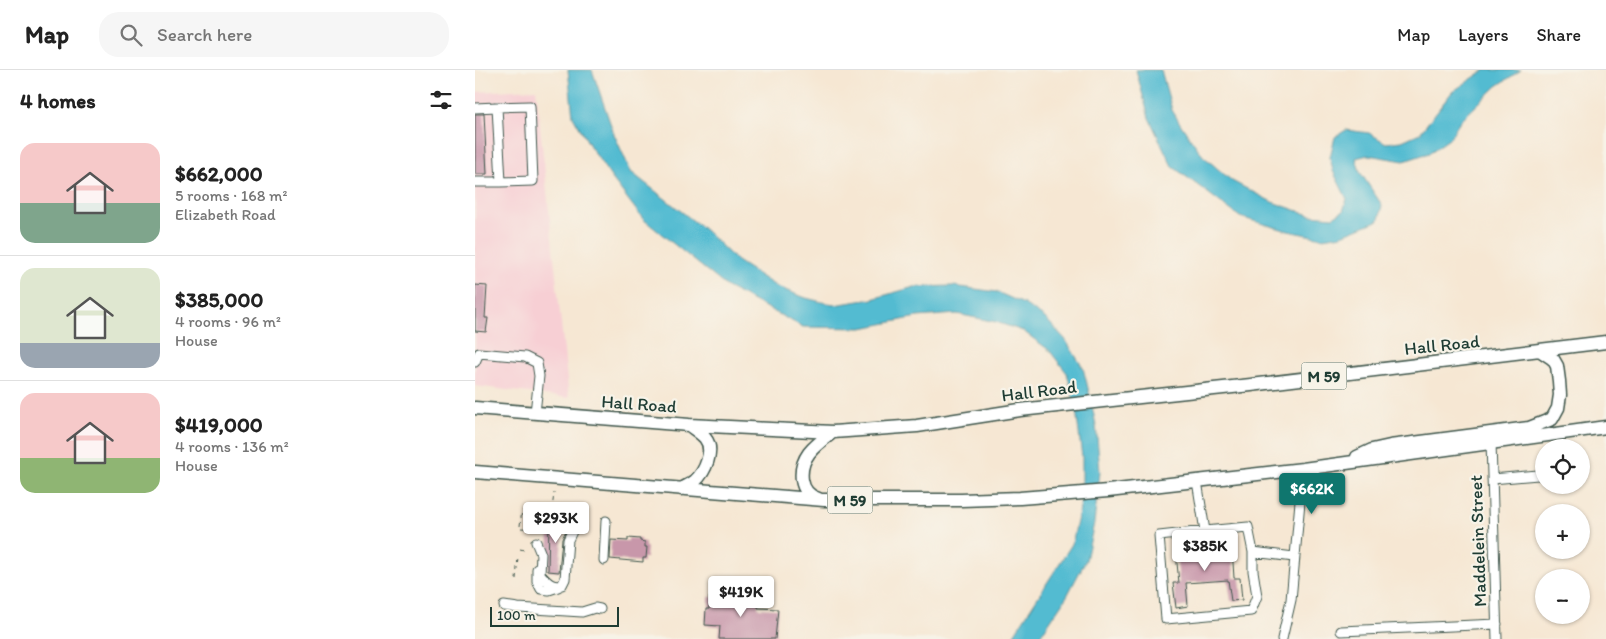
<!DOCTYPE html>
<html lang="en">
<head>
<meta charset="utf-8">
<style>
  body { margin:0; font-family:Itim,sans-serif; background:#f6f6f6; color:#222; height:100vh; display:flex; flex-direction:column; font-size:19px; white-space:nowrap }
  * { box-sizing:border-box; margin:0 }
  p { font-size:16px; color:#767676 }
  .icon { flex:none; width:28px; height:28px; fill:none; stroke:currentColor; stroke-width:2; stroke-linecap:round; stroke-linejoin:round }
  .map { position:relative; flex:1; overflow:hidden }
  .drawer { display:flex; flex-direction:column; background:#fff; width:475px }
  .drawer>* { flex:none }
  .fabs { position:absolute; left:1060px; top:369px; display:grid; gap:10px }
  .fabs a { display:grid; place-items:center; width:55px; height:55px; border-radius:50%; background:#fff; box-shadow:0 1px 4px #0004; font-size:25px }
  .scale { position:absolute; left:15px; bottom:12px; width:129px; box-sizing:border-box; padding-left:5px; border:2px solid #1f3d34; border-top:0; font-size:14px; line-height:18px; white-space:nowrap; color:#1f3d34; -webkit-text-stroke:4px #f7f3e8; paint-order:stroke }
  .price { position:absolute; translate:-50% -42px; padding:0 11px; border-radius:5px; background:#fff; color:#222; font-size:16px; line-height:32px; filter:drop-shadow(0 1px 2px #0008) }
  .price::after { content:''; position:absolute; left:50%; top:30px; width:15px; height:11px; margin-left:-8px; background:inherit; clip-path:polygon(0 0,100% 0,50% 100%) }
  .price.selected { background:#0f766e; color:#fff }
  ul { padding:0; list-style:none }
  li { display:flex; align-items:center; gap:15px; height:125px; padding:0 20px }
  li+li { border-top:1px solid #e0e0e0 }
  li span { display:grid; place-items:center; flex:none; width:140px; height:100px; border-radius:15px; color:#555 }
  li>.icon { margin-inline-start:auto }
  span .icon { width:60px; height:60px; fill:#fffc; stroke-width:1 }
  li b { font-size:21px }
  h2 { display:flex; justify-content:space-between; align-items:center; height:60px; padding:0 20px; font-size:21px }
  header { display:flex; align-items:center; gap:30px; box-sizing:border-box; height:70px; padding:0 25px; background:#fff; border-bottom:1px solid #e0e0e0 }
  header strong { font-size:24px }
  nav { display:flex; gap:28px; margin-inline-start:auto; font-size:18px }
  .search { width:350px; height:45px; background:#f6f6f6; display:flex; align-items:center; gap:12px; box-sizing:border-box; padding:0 18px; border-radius:20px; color:#767676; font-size:19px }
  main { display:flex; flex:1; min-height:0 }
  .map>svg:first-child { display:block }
  .built { fill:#f7cfd4 }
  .water { fill:#53bbd1; stroke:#397c82 }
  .building { fill:#c897aa }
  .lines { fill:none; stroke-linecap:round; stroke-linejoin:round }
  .minor-casing { stroke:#3f564c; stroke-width:11 }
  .highway-casing { stroke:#3f564c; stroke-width:15 }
  .path { stroke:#3f564c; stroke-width:1; stroke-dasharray:4 4; stroke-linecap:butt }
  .minor { stroke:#fff; stroke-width:9 }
  .highway { stroke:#fff; stroke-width:12 }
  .labels { text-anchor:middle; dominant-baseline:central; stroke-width:4.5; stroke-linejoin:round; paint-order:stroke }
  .shield { fill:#f7f3e8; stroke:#60746a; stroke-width:1 }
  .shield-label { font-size:16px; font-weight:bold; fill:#1f3d34 }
  .street-label { font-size:18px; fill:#1f3d34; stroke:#f7f3e8 }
</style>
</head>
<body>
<header>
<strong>Map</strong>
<div class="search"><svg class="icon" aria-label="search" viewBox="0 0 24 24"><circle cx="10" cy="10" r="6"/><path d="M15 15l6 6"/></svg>Search here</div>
<nav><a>Map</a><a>Layers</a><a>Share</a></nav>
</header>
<main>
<section class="drawer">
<h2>4 homes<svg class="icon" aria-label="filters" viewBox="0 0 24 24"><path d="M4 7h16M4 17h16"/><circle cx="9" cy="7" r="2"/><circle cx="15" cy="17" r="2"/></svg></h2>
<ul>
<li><span style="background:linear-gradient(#f6c9c9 60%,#7fa58c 0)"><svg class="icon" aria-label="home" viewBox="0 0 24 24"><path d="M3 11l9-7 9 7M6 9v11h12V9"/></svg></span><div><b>$662,000</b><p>5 rooms · 168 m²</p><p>Elizabeth Road</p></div></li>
<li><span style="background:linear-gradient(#dfe7d0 75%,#9aa5b1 0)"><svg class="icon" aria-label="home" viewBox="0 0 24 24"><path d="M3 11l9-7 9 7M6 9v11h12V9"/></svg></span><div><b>$385,000</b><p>4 rooms · 96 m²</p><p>House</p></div></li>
<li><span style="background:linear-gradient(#f6c9c9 65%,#8fb573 0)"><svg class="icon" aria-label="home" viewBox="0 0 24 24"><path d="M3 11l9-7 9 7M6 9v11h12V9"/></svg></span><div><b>$419,000</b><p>4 rooms · 136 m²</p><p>House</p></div></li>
</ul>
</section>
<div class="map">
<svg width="1131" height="569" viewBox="0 0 1131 569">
  <rect width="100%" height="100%" fill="#f7f3e8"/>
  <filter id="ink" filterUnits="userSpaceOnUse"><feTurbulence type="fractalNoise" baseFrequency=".02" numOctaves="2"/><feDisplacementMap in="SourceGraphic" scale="10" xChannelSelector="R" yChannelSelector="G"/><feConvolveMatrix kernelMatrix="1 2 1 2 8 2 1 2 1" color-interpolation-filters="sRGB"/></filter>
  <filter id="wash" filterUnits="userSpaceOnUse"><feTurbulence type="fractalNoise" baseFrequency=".0096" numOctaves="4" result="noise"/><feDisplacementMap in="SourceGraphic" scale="20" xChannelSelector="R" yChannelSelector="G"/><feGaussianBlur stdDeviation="1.12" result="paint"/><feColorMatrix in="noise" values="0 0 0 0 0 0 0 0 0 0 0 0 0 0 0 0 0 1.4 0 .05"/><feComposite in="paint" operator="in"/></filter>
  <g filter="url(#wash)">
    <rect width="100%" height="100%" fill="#f6e7d3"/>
    <path class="built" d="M61,19L94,328L0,316V22Z"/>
    <path class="water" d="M93,0H117L139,64L156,102L230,160L262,191L302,217L331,228L359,235L397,229L439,217L478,216L522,222L549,234L570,248L590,269L608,298L614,322L621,355L625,402L619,453L611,490L592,526L563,569H536L597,474L607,429V387L601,339L592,303L574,280L548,261L521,252L482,244L442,247L387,258L328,257L252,217L168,149L136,107L115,76L98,46Z
      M661,0H686L697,40L706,55L728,86L757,111L797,132L835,145L858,147L868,141L872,129L858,101L855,87L860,67L871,60L894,63L911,73L927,71L945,63L977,22L1010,0H1046L1022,16L986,50L974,69L954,83L929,91L893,85L881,88L885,102L907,135L904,150L867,165L847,168L813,161L765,147L697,96L674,48Z"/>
    <g id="blocks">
      <path class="building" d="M0,44H9L12,104H0Z
        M0,215L12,216L10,248H13L11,262L0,261Z
        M74,450L95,452L87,469L84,502L73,501Z
        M153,468L165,469V471L170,472V477H172L171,488H168V492L135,489L136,470L153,471Z
        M757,478L759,508H765L767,530L756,531L753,510L711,513L713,536L701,538L698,513H704L701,483Z
        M245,525L284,526L283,538L303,539L300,569H244L245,556L230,555L231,539H234V527H244Z"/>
    </g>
  </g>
  <g filter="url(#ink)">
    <use href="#blocks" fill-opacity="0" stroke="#3f564c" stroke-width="1"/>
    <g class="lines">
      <defs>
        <path id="minor" d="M22,37L55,36L58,111L26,112
          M0,38L22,37L26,112H0
          M0,292L4,283L50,287L62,293L64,306L60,343
          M1016,372L1022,569
          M1017,409L1063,405
          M722,411L730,461L684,466L691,549L776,541L782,526L778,501V482L773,457L730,461
          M61,472L66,484L65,504C72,511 76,518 87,515L90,509L93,470L101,453
          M778,482L819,487
          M129,490L131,451
          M62,499V511L66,519L74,520L83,517
          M29,536L43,538L107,542L120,538L125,539
          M866,561L1022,554
          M807,569L816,530L828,399"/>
        <path id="highway" d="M0,338L214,355L358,362L442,356L545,340L776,315L1131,272
          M882,387L897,380L915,376L1054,358L1077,349L1083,338L1085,325L1084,311L1082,296L1078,289L1066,281
          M0,402L349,430H486L545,428L633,421L828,399L1131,357
          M206,419C210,417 216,414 220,411C230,402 240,380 230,368C226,363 219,359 214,355
          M344,429C323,424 323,398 334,383C340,375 350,368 358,362"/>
      </defs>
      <use href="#minor" class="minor-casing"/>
      <use href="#highway" class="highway-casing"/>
      <path class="path" d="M77,440L79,423
        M45,456L47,440
        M46,458L59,459
        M45,479L49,480
        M41,509L43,487"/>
      <use href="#minor" class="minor"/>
      <use href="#highway" class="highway"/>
    </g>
  </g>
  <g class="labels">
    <g class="shield">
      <rect x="826.5" y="292.5" width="45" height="27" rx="4"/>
      <rect x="352.5" y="416.5" width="45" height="27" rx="4"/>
    </g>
    <g class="shield-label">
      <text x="849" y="306">M 59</text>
      <text x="375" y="430">M 59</text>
    </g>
    <g class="street-label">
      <text transform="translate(967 275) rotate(-6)">Hall Road</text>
      <text transform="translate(564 321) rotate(-7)">Hall Road</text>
      <text transform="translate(164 334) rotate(4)">Hall Road</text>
      <text transform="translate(1003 471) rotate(-92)">Maddelein Street</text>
    </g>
  </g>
</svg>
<div class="fabs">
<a><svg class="icon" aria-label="locate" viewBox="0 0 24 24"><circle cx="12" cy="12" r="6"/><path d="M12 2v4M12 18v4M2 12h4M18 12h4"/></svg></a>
<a>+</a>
<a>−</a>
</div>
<div class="scale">100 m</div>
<b class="price selected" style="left:837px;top:445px">$662K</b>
<b class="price" style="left:81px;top:474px">$293K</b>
<b class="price" style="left:730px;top:502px">$385K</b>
<b class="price" style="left:266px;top:548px">$419K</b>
</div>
</main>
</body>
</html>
